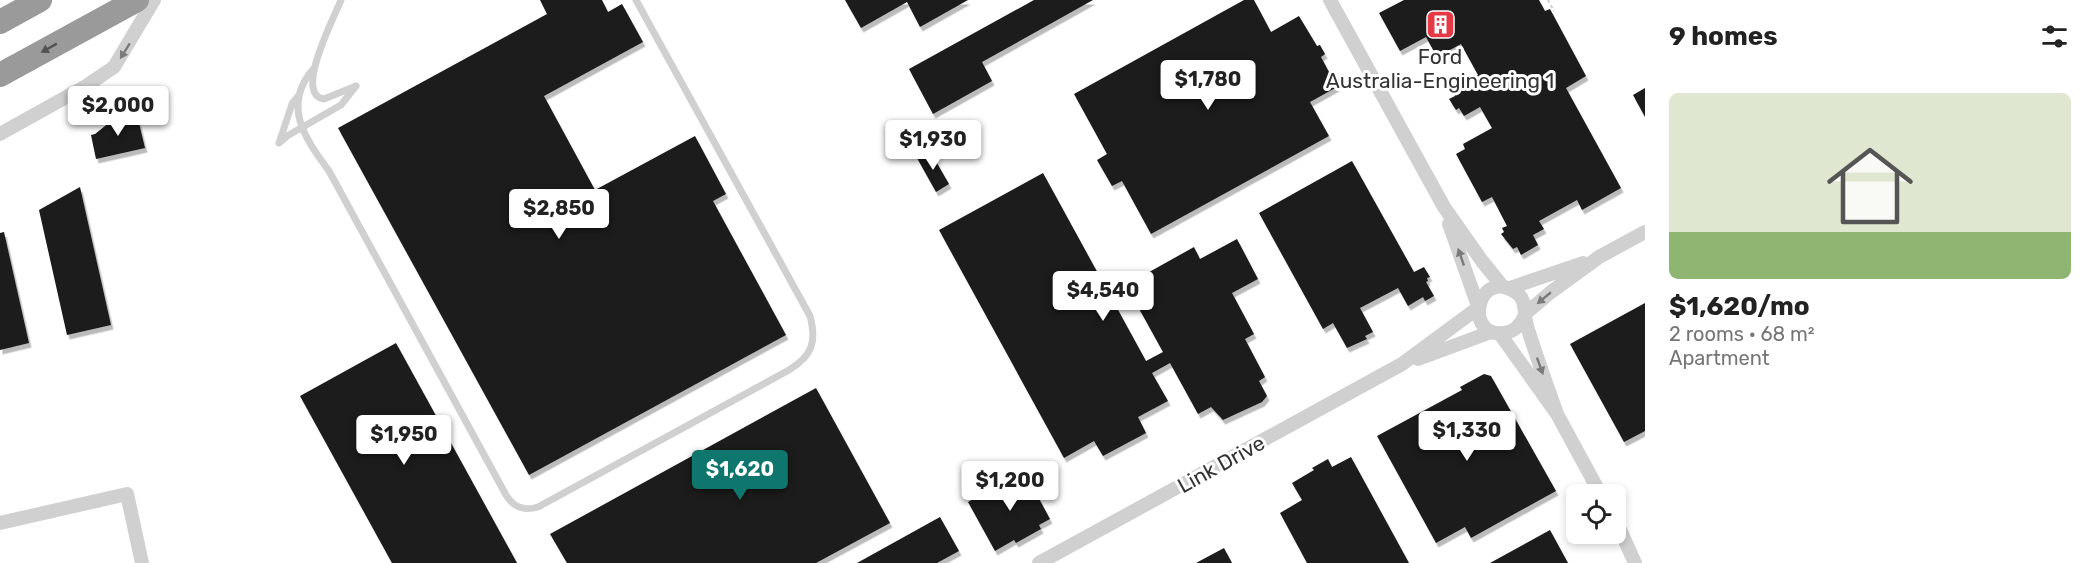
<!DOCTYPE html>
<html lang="en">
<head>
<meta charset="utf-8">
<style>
  body { margin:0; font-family:Rubik,sans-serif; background:#f6f6f6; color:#222; height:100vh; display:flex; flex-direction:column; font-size:22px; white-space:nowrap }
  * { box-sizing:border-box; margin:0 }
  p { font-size:20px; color:#767676 }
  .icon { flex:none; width:33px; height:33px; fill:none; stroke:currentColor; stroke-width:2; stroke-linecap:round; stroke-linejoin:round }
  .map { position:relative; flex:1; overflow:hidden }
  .sheet { display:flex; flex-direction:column; background:#fff; width:450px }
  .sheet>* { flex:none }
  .tools { position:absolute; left:1566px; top:484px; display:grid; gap:12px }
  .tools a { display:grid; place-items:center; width:60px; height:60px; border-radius:9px; background:#fff; box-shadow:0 3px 9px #0003; font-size:30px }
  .price { position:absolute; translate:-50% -51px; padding:0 14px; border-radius:6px; background:#fff; color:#222; font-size:20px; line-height:39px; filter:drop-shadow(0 2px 3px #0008) }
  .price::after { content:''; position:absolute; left:50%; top:36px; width:18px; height:14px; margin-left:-9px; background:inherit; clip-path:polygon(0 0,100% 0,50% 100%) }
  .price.on { background:#0f766e; color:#fff }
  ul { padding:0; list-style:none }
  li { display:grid; align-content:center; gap:12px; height:318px; padding:0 24px }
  li span { display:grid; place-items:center; height:186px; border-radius:9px; color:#555 }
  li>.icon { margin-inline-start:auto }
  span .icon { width:108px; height:108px; fill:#fffc; stroke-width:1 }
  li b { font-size:26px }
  h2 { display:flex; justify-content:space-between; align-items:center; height:72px; padding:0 24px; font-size:26px }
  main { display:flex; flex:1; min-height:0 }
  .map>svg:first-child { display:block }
  .building { fill:#1a1a1a; filter:url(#shadow) }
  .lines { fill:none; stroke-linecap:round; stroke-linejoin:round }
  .path { stroke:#cdcdcd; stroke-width:2; stroke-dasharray:3 3; stroke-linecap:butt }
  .lane { stroke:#d0d0d0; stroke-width:7 }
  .street { stroke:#d0d0d0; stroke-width:14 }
  .highway { stroke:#9a9a9a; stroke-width:24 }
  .oneway { fill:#525252 }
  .oneway2 { fill:#7a7a7a }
  .labels { text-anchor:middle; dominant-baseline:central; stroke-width:6; stroke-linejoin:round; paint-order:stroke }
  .poi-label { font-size:21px; fill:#333; stroke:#fff }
  .street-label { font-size:21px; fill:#333; stroke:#fff }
</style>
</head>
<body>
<main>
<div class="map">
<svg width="1645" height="563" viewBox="0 0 1645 563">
  <defs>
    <filter id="shadow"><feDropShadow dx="2.5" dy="4.5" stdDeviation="0" flood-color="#0004"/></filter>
  </defs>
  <rect width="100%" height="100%" fill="#fff"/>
  <path class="building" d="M540,0H602L608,12L622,4L643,42L544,96L595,190L695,136L726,194L713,201L786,335L529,475L338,128L547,14Z
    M845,0H968L920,27L907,2L861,28Z
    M1034,0H1093L982,62L992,81L933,114L909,69Z
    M1244,0H1254L1271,32L1299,16L1317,46L1320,45L1325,54L1321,57L1337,87L1310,102L1329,136L1151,234L1122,181L1112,186L1097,160L1107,154L1074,94Z
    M1404,0H1539L1545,11L1550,9L1586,76L1566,88L1621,188L1582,210L1577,200L1539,221L1544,229L1533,235L1538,245L1521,255L1517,247L1513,249L1501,234L1504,232L1502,228L1507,226L1492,197L1482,202L1456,154L1465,149L1463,144L1492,128L1480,107L1464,116L1459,108L1456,110L1449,99L1455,96L1453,93L1458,90L1456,87L1478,75L1461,44L1437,57L1426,37L1400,51L1379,13Z
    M1645,88V117L1633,95Z
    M115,115H121L132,120L138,119L145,148L96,159L91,135L95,134L110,122L109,116Z
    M930,151L949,184L936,192L917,158Z
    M1352,161L1414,272L1424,267L1430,277L1427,278L1428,281L1426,282L1434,296L1425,301L1423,297L1408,306L1398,288L1360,308L1373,332L1365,336L1367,339L1347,348L1333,323L1323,329L1259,213Z
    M1043,173L1146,361L1163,352L1126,285L1194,247L1200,259L1237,239L1258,279L1232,293L1254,334L1245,339L1265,377L1259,381L1267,396L1262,402L1223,420L1211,407L1198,414L1170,363L1152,373L1168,401L1138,417L1146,433L1103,456L1094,441L1064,458L939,230Z
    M80,187L111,325L67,335L39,210Z
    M4,232L29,343L0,350V233Z
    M1645,303V431L1624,442L1570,344Z
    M396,343L517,563H392L300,396Z
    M1484,374L1491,376L1556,491L1471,538L1465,527L1436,543L1377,436L1462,390L1460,387Z
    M816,388L890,523L816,563H567L550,534Z
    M1351,457L1409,563H1307L1280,513L1302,500L1292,483L1314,470L1312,468L1328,459L1332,467Z
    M1024,471L1050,519L1039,525L1041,529L1016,543L1014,540L995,551L968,502Z
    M940,517L959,551L937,563H857Z
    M1550,530L1568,563H1490Z
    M1224,548L1232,563H1196Z"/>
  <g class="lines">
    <path class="path" d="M1548,0L1554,11"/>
    <path class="lane" d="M341,0C335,16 293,95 324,99L356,86
      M314,68C281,106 305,138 329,171L506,495C514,508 524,511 538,507L789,370C812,356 817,342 810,316L636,0
      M279,143L287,136L341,105L356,86
      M279,143L292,104L299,95"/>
    <path class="street" d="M1330,0L1444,207L1482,261L1503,287
      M0,134L86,86L114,67L154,0
      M1449,224L1478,306
      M1510,288L1583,263
      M1525,314L1551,292L1599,257L1645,232
      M1524,317C1520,326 1514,332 1504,333C1464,338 1476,271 1512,290C1516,292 1520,295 1522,299C1526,308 1524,317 1527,326C1536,356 1547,385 1557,414
      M1500,334L1557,414L1601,495
      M1418,359L1491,332
      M1616,521L1635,563
      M0,523L127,494L142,563
      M1039,563L1402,364L1478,308"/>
    <path class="highway" d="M0,22L40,0
      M0,75L137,0"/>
  </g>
  <defs><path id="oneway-solid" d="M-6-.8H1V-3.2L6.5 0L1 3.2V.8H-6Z" transform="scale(1.5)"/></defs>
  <use class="oneway" href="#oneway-solid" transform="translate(49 48) rotate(151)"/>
  <g class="oneway2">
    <use href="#oneway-solid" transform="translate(125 51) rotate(122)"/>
    <use href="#oneway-solid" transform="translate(1461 257) rotate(-109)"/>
    <use href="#oneway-solid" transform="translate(1544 298) rotate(140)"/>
    <use href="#oneway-solid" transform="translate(1540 366) rotate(70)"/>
  </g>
  <defs>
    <symbol id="building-square" viewBox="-11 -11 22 22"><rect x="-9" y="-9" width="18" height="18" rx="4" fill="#e63946" stroke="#fff"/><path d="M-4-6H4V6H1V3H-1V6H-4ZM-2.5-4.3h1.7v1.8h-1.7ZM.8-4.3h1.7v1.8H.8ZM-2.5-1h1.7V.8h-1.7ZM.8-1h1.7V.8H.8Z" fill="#fff"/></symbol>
  </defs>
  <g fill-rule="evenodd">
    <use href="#building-square" x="1424" y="8" width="33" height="33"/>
  </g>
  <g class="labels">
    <g class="poi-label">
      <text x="1440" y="56">Ford<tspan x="1440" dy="24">Australia-Engineering 1</tspan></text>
    </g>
    <g class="street-label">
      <text transform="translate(1221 464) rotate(-29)">Link Drive</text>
    </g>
  </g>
</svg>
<div class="tools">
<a><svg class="icon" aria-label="locate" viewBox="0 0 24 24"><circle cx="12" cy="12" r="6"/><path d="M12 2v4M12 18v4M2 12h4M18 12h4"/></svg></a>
</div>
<b class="price" style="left:1208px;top:111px">$1,780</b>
<b class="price" style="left:118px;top:137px">$2,000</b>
<b class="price" style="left:933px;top:171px">$1,930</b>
<b class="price" style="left:559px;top:240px">$2,850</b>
<b class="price" style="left:1103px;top:322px">$4,540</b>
<b class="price" style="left:1467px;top:462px">$1,330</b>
<b class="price" style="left:404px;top:466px">$1,950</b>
<b class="price on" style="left:740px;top:501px">$1,620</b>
<b class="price" style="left:1010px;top:512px">$1,200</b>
</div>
<section class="sheet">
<h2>9 homes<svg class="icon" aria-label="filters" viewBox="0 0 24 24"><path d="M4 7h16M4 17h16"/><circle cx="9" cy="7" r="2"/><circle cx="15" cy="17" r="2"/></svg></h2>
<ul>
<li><span style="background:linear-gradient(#dfe7d0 75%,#8fb573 0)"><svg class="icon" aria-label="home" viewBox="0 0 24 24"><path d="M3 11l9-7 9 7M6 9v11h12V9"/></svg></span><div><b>$1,620/mo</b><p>2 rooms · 68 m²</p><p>Apartment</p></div></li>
</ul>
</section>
</main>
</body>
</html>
